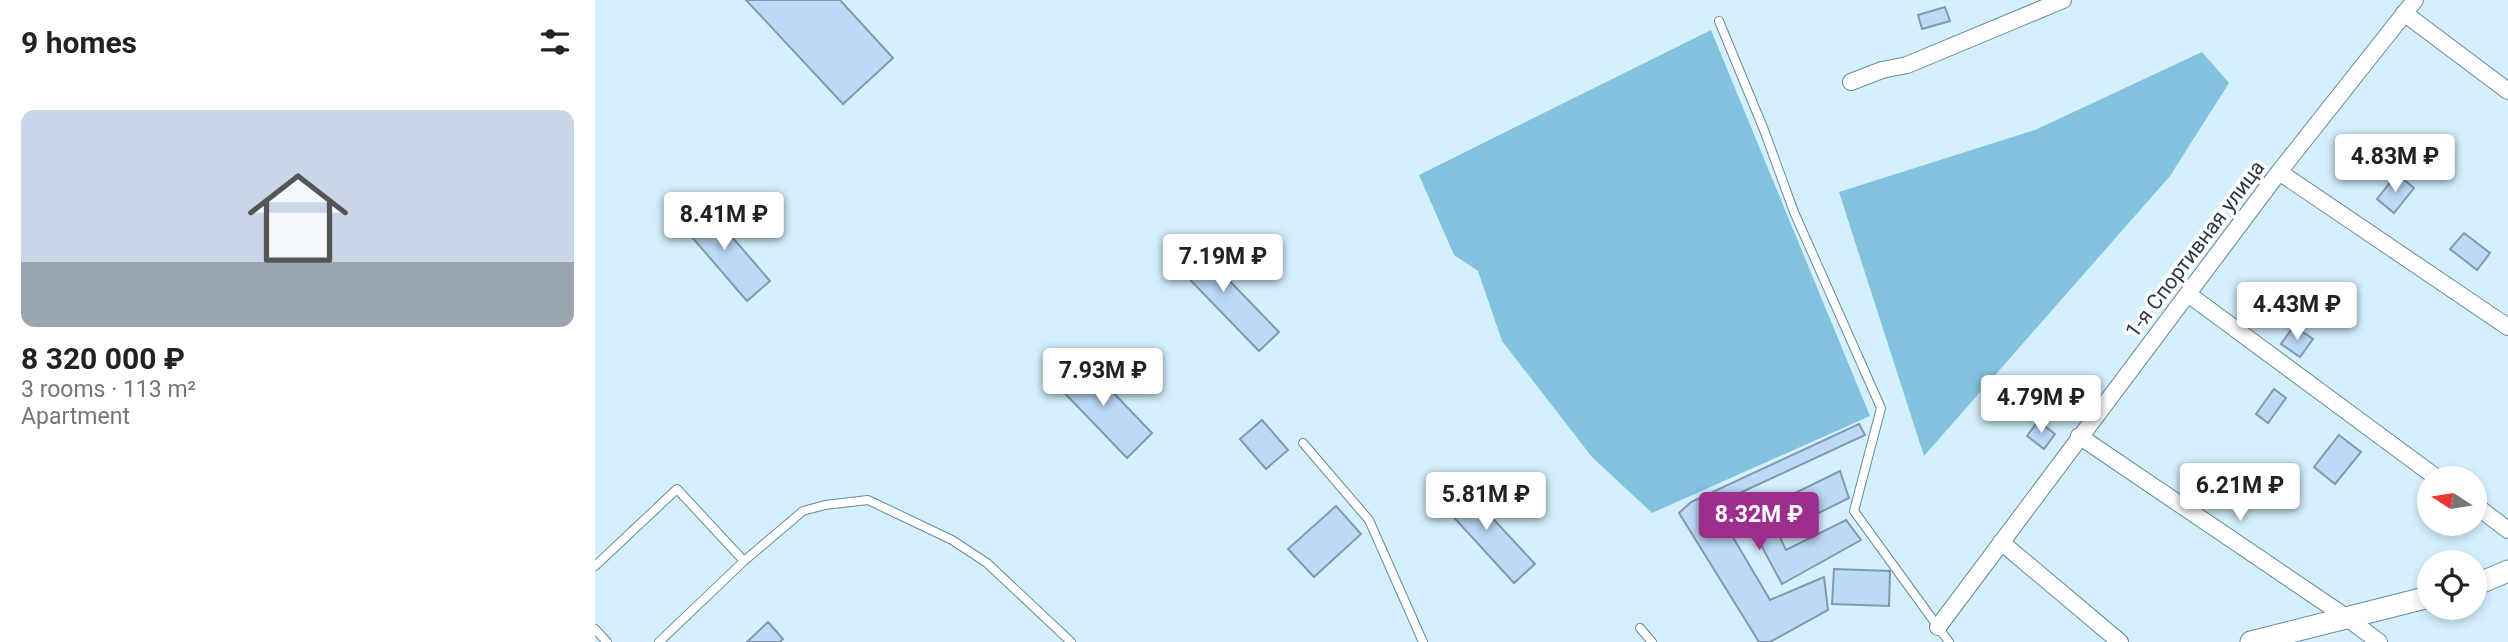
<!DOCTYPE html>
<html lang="en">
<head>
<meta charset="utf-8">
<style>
  body { margin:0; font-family:Roboto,sans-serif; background:#f2f2f2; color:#222; height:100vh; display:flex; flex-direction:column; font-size:26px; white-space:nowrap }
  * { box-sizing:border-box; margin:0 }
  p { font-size:23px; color:#767676 }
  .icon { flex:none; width:38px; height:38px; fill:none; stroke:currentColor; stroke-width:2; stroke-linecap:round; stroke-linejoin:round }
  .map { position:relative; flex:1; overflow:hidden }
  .drawer { display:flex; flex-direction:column; background:#fff; width:595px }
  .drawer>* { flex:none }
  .needle { width:46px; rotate:282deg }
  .buttons { position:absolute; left:1822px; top:466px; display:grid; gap:14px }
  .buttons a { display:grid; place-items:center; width:70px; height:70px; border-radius:50%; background:#fff; box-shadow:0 4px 10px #0003; font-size:35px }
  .price { position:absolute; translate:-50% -60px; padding:0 16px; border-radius:7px; background:#fff; color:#222; font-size:23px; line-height:46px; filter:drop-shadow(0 2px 4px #0008) }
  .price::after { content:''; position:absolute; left:50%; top:42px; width:21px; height:16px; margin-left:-10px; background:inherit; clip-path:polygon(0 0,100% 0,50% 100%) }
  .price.current { background:#9e2e8d; color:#fff }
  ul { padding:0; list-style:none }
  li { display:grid; align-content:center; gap:14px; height:371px; padding:0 21px }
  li+li { border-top:2px solid #e0e0e0 }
  li span { display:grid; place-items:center; height:217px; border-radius:14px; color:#555 }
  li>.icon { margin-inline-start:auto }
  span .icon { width:126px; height:126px; fill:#fffc; stroke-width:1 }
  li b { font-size:30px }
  h2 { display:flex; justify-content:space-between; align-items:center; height:84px; padding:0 21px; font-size:30px }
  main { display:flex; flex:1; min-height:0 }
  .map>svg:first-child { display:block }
  .green { fill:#82c2de }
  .building { fill:#bcd9f6; stroke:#8198af; stroke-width:2 }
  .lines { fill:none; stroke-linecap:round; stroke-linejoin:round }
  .service-casing { stroke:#698a99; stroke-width:10 }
  .minor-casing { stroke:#698a99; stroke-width:18 }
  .tertiary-casing { stroke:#698a99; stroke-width:23 }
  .service { stroke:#fff; stroke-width:8 }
  .minor { stroke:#fff; stroke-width:16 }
  .tertiary { stroke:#fff; stroke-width:21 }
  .labels { text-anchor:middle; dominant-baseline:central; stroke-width:7; stroke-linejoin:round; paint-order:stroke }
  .street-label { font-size:21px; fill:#2a383f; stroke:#fff }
</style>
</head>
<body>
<main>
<section class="drawer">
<h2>9 homes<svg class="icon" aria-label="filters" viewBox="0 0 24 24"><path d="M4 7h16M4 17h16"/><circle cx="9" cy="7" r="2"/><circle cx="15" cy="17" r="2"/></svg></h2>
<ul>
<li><span style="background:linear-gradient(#c9d6e8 70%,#9aa5b1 0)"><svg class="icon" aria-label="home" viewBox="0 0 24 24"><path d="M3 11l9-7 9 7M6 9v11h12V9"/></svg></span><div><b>8 320 000 ₽</b><p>3 rooms · 113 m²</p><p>Apartment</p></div></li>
</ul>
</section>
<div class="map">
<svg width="1913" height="642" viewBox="0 0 1913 642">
  <rect width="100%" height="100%" fill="#d4f0fd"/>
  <path class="green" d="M1116,30L1275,416L1057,513L997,457L907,341L883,271L859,255L824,175Z
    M1607,52L1634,83L1575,176L1329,456L1244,192L1440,130Z"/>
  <path class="building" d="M151,0H245L298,58L248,104Z
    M1350,7L1355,21L1327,29L1323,15Z
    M1802,174L1819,188L1799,213L1782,199Z
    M107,202L175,281L152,301L84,222Z
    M1869,233L1895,253L1882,270L1855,249Z
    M593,238L684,332L664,351L573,257Z
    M1699,326L1718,339L1705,357L1686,344Z
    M485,358L557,433L532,458L460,383Z
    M1679,389L1691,398L1673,423L1661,414Z
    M667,420L693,450L671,469L645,439Z
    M1443,421L1460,434L1449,449L1432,436Z
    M1264,424L1270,435L1119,505L1175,600L1229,577L1233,610L1175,642H1164L1084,513L1096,502Z
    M1744,435L1766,452L1740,484L1719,467Z
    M1245,471L1254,498L1183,533L1191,550L1251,520L1266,540L1187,584L1151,517Z
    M862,480L940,564L919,583L842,499Z
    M741,506L766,534L719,577L693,549Z
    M1239,569L1295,571L1294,606L1237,604Z
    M173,622L188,639L185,642H152Z"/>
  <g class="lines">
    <defs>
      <path id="service" d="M1124,21L1169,130L1199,212L1286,408L1259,511L1354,642
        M708,443L774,520L828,642
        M0,566L82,489L149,561
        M1045,628L1057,642
        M0,629L12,642
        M64,642L149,561L208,511L230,505L273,500L357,540L392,563L476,642"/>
      <path id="minor" d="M1809,13L1913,91
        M1256,82L1287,70L1312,65L1468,0
        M1684,172L1913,327
        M1593,294L1842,478
        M1484,436L1751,617L1784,642
        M1880,505L1913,530
        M1406,542L1525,642
        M1343,627L1684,172L1820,0"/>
      <path id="tertiary" d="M1880,585L1913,571
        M1656,642L1834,597"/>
    </defs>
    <use href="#service" class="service-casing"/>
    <use href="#minor" class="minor-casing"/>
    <use href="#tertiary" class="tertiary-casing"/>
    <use href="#service" class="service"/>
    <use href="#minor" class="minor"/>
    <use href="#tertiary" class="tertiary"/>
  </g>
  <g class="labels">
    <g class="street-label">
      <text transform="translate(1600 249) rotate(-53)">1-я Спортивная улица</text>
    </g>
  </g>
</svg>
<div class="buttons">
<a><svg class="needle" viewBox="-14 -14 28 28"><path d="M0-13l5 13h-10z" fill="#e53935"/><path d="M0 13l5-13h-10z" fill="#767676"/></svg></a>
<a><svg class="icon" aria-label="locate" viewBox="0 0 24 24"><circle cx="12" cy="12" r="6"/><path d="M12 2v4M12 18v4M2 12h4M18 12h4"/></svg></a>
</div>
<b class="price" style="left:1800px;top:194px">4.83M ₽</b>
<b class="price" style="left:129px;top:252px">8.41M ₽</b>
<b class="price" style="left:628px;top:294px">7.19M ₽</b>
<b class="price" style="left:1702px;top:342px">4.43M ₽</b>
<b class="price" style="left:508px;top:408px">7.93M ₽</b>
<b class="price" style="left:1446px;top:435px">4.79M ₽</b>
<b class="price" style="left:1645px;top:523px">6.21M ₽</b>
<b class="price" style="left:891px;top:532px">5.81M ₽</b>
<b class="price current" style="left:1164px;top:552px">8.32M ₽</b>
</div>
</main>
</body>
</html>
